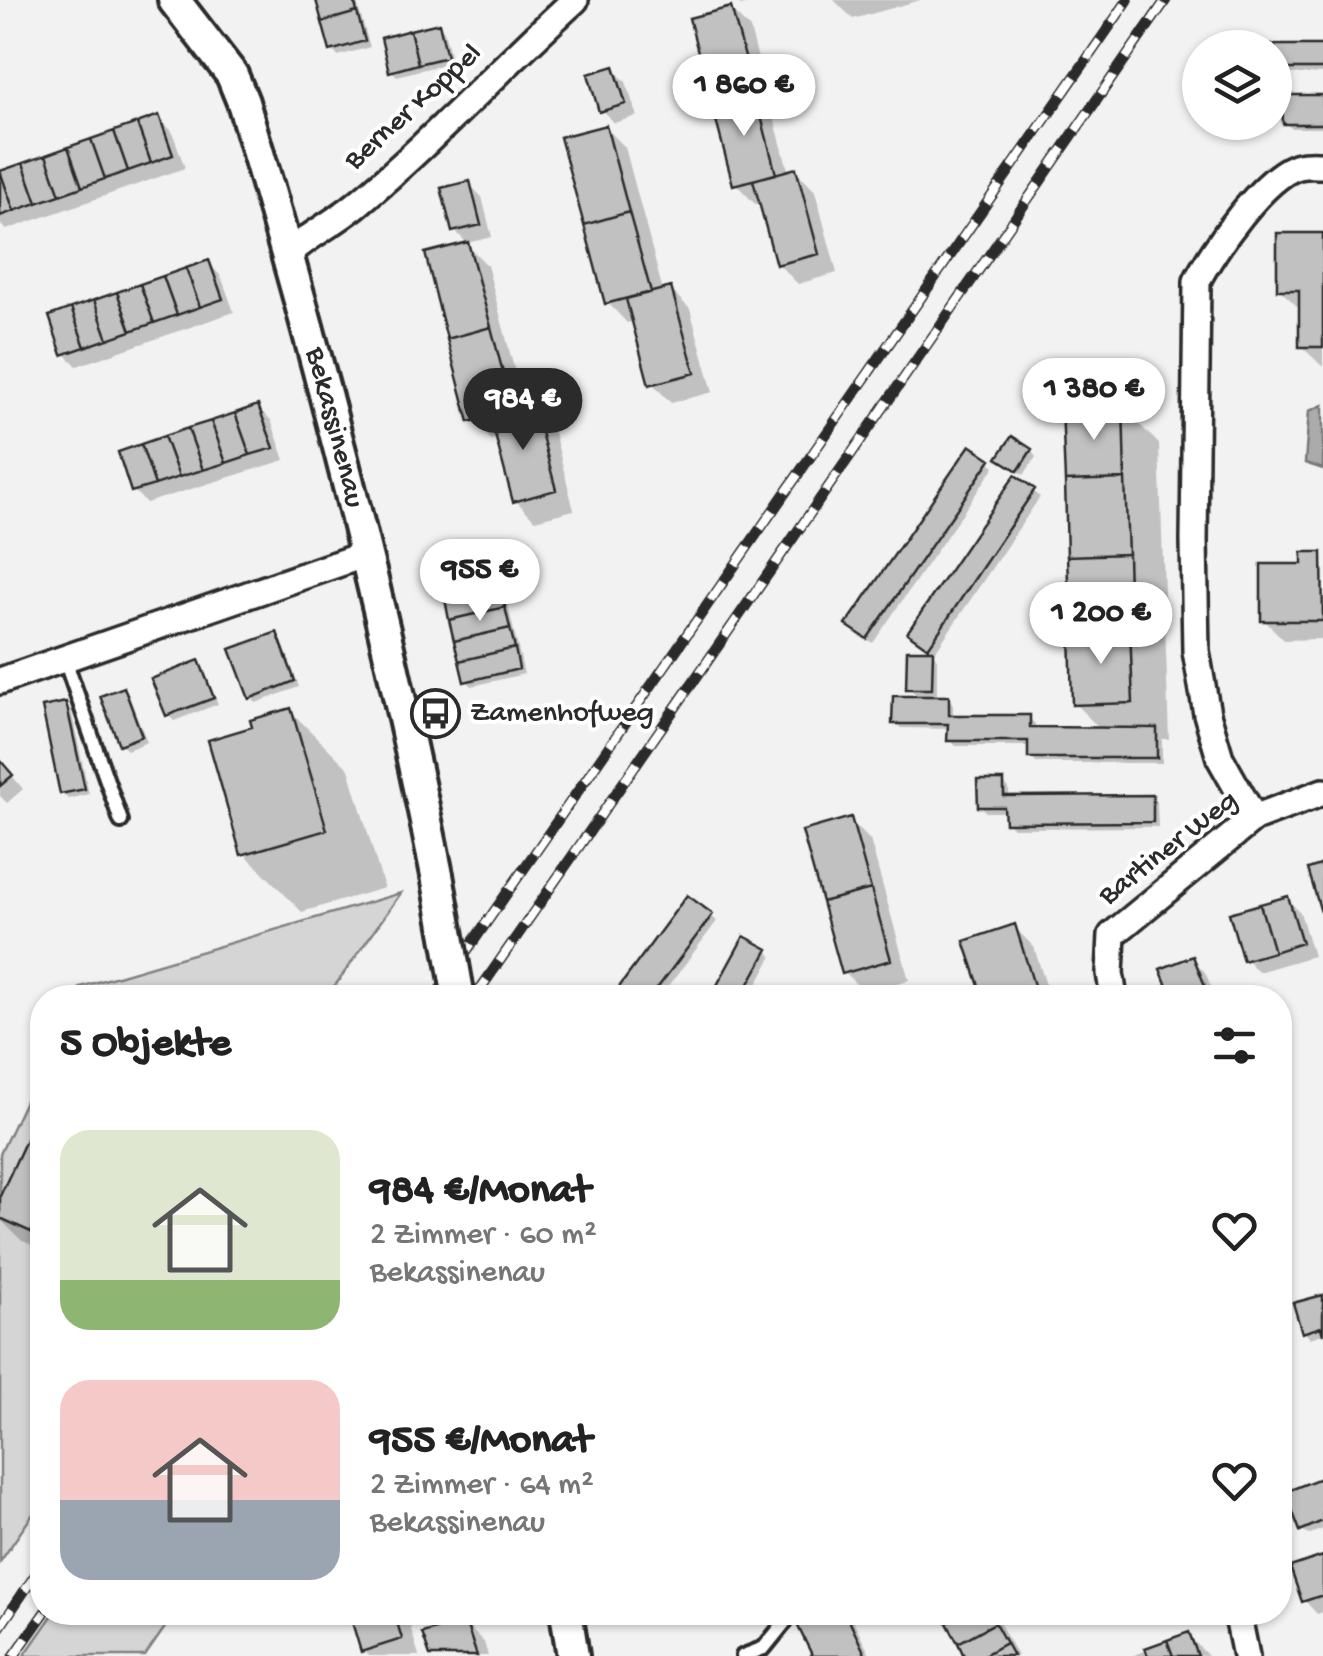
<!DOCTYPE html>
<html lang="de">
<head>
<meta charset="utf-8">
<style>
  body { margin:0; font-family:"Gochi Hand",sans-serif; background:#f6f6f6; color:#222; height:100vh; display:flex; flex-direction:column; font-size:38px; white-space:nowrap }
  * { box-sizing:border-box; margin:0 }
  p { font-size:32px; color:#767676 }
  .icon { flex:none; width:55px; height:55px; fill:none; stroke:currentColor; stroke-width:2; stroke-linecap:round; stroke-linejoin:round }
  .map { position:relative; flex:1; overflow:hidden }
  .sheet { position:absolute; left:30px; top:985px; width:1262px; height:640px; display:flex; flex-direction:column; background:#fff; border-radius:40px; box-shadow:0 2px 8px #0004 }
  .sheet>* { flex:none }
  .fabs { position:absolute; left:1182px; top:30px; display:grid; gap:20px }
  .fabs a { display:grid; place-items:center; width:110px; height:110px; border-radius:50%; background:#fff; box-shadow:0 2px 8px #0004; font-size:50px }
  .price { position:absolute; translate:-50% -85px; padding:0 22px; border-radius:35px; background:#fff; color:#222; font-size:32px; line-height:65px; filter:drop-shadow(0 2px 5px #0008) }
  .price::after { content:''; position:absolute; left:50%; top:60px; width:30px; height:22px; margin-left:-15px; background:inherit; clip-path:polygon(0 0,100% 0,50% 100%) }
  .price.selected { background:#2b2b2b; color:#fff }
  ul { padding:0; list-style:none }
  li { display:flex; align-items:center; gap:30px; height:250px; padding:0 30px }
  li span { display:grid; place-items:center; flex:none; width:280px; height:200px; border-radius:30px; color:#555 }
  li>.icon { margin-inline-start:auto }
  span .icon { width:120px; height:120px; fill:#fffc; stroke-width:1 }
  li b { font-size:42px }
  h2 { display:flex; justify-content:space-between; align-items:center; height:120px; padding:0 30px; font-size:42px }
  .map>svg:first-child { display:block }
  .green { fill:#d5d5d5; stroke:#808080; stroke-width:2.5 }
  .water { fill:#ababab; stroke:#787878; stroke-width:2.5 }
  .shadow { fill:#0003 }
  .building { fill:#c1c1c1; stroke:#2b2b2b; stroke-width:2.5 }
  .lines { fill:none; stroke-linecap:round; stroke-linejoin:round }
  .service-casing { stroke:#2b2b2b; stroke-width:20 }
  .minor-casing { stroke:#2b2b2b; stroke-width:32 }
  .tertiary-casing { stroke:#2b2b2b; stroke-width:38 }
  .service { stroke:#fff; stroke-width:12 }
  .minor { stroke:#fff; stroke-width:25 }
  .tertiary { stroke:#fff; stroke-width:30 }
  .rail-casing { stroke:#2b2b2b; stroke-width:11 }
  .rail { stroke:#fff; stroke-width:8; stroke-dasharray:22; stroke-linecap:butt }
  .tertiary-bridge-casing { stroke:#2b2b2b; stroke-width:38; stroke-linecap:butt }
  .tertiary-bridge { stroke:#fff; stroke-width:30 }
  .labels { text-anchor:middle; dominant-baseline:central; stroke-width:8; stroke-linejoin:round; paint-order:stroke }
  .street-label { font-size:30px; fill:#2b2b2b; stroke:#fff }
  .poi-label { font-size:30px; fill:#2b2b2b; stroke:#fff; text-anchor:start }
</style>
</head>
<body>
<div class="map">
<svg width="1323" height="1656" viewBox="0 0 1323 1656">
  <rect width="100%" height="100%" fill="#f2f2f2"/>
  <filter id="ink" filterUnits="userSpaceOnUse"><feTurbulence type="fractalNoise" baseFrequency=".01" numOctaves="2"/><feDisplacementMap in="SourceGraphic" scale="20" xChannelSelector="R" yChannelSelector="G"/><feConvolveMatrix kernelMatrix="1 2 1 2 8 2 1 2 1" color-interpolation-filters="sRGB"/></filter>
  <g filter="url(#ink)">
    <path class="green" d="M401,893L327,997H75L80,987Z
      M42,1065V1501L0,1562V1154Z
      M54,1613V1612L175,1613L145,1656H24Z"/>
    <path class="water" d="M1323,405V469L1305,463L1309,411Z"/>
    <path class="shadow" d="M318,0H356L370,47L338,56L332,50Z
      M735,0H761L741,6Z
      M834,0H921L853,19Z
      M731,10L750,29L789,173L796,171L815,191L837,273L798,284L778,264L762,202L755,204L736,184Z
      M438,25L444,31L452,62L397,76L391,70Z
      M1275,48H1323V74H1275Z
      M613,69L626,82L637,116L614,123L602,110Z
      M1323,98V128H1291L1285,123Z
      M159,118L172,131L185,168L6,230L0,224V173Z
      M605,127L625,147L663,291L671,290L690,309L713,392L671,403L652,383L635,321L627,323L608,303Z
      M469,184L482,197L492,237L467,243L454,230Z
      M1323,236V367L1301,346L1302,311L1279,289Z
      M467,245L487,265L525,410L533,408L553,428L574,510L535,520L515,500L499,438L491,440L472,420Z
      M208,263L221,276L234,312L77,366L64,353Z
      M1116,363L1121,369L1122,385H1102L1096,379Z
      M1122,407L1159,444L1169,739H1162V763H1036L1031,757V746H956L950,740V729L901,728L895,723L920,698L909,688V652L934,653L937,659V698H948L953,704V717L1029,718L1035,724V730H1101L1075,704Z
      M258,408L271,420L285,460L146,503L133,490Z
      M1031,451L1036,457L1024,475L1006,463Z
      M989,461L995,466L873,643L855,631Z
      M1015,479L1040,497L935,652L916,639Z
      M490,548L496,554L524,674L472,686L466,680Z
      M1321,555L1323,639L1284,640L1264,620L1305,566Z
      M276,635L282,641L299,687L256,703L251,697Z
      M198,663L204,669L218,704L174,721L168,715Z
      M123,690L129,696L147,742L127,750L121,744Z
      M66,704L71,710L89,794L68,799L62,793Z
      M290,711L349,769L384,888L302,912L244,853Z
      M0,761L23,789L7,803L0,796Z
      M1003,782L1009,788V798L1152,797L1157,803L1158,827L1013,828L1007,822V812H986L980,806Z
      M850,820L870,840L909,980L864,992L844,972Z
      M1287,899L1300,912L1313,956L1258,972L1246,959Z
      M711,916L717,921L660,998H614Z
      M1014,927L1034,947L1050,998H985Z
      M767,951L772,957L750,998H713Z
      M1192,959L1205,972L1216,998H1174Z
      M33,1130L42,1134V1250L21,1240L0,1219V1202Z
      M1323,1297V1334L1310,1338L1304,1332Z
      M1323,1480V1529L1308,1535L1302,1529Z
      M1323,1558V1612L1317,1614L1305,1601Z
      M352,1612H406L419,1656H369L363,1650Z
      M794,1612H849L871,1656H815Z
      M944,1612H994L1017,1656H967Z
      M464,1623L484,1642L488,1656H432Z
      M1188,1635L1208,1656H1132Z"/>
    <path class="building" d="M316,0H354L357,12L322,22Z
      M731,7L755,93L712,105L689,18Z
      M357,12L365,41L330,51L322,22Z
      M439,23L447,57L418,64L410,30Z
      M410,30L418,64L389,72L381,38Z
      M1244,45H1323V69H1275V48H1244Z
      M614,66L626,104L599,112L588,74Z
      M755,93L776,174L733,185L712,105Z
      M1282,95H1323V124H1283Z
      M159,115L173,155L151,163L137,123Z
      M137,123L151,163L128,171L114,131Z
      M606,125L629,212L584,225L560,137Z
      M114,131L128,171L105,179L91,139Z
      M91,139L105,179L82,187L68,147Z
      M68,147L82,187L60,195L46,155Z
      M46,155L60,195L37,203L23,163Z
      M23,163L37,203L14,211L0,171Z
      M796,168L819,254L776,265L753,180Z
      M0,171L14,211L0,216Z
      M470,181L481,225L452,232L441,188Z
      M629,212L651,292L605,304L584,225Z
      M1277,233H1323V347H1299V290H1277Z
      M468,242L491,327L447,339L425,253Z
      M209,260L223,299L200,307L186,268Z
      M186,268L200,307L177,315L163,276Z
      M163,276L177,315L154,323L140,284Z
      M140,284L154,323L131,331L117,292Z
      M671,287L695,373L649,385L626,299Z
      M117,292L131,331L108,339L94,300Z
      M94,300L108,339L85,347L71,308Z
      M71,308L85,347L62,355L49,316Z
      M491,327L513,411L469,422L447,339Z
      M1093,361H1117V380H1093Z
      M1123,404L1125,479L1065,481L1062,407Z
      M258,405L274,448L250,455L235,413Z
      M534,405L556,490L513,502L490,416Z
      M235,413L250,455L226,463L211,421Z
      M211,421L226,463L203,470L188,428Z
      M188,428L203,470L179,477L164,436Z
      M164,436L179,477L155,485L141,444Z
      M1012,436L1032,449L1018,471L997,458Z
      M141,444L155,485L131,492L118,452Z
      M970,445L991,459L867,639L846,625Z
      M1015,475L1035,489L928,648L907,633Z
      M1125,479L1128,554L1067,556L1065,481Z
      M491,545L495,566L440,579L435,558Z
      M1302,552H1322L1323,621H1261V564H1302Z
      M1128,554L1130,628L1070,630L1067,556Z
      M495,566L500,586L445,599L440,579Z
      M500,586L505,607L449,620L445,599Z
      M505,607L510,628L454,641L449,620Z
      M510,628L515,648L459,661L454,641Z
      M1130,628L1133,703L1072,705L1070,630Z
      M277,632L295,681L249,699L230,649Z
      M515,648L519,669L464,682L459,661Z
      M907,650H933L932,689H906Z
      M199,660L214,698L166,716L151,679Z
      M124,687L142,736L119,745L100,696Z
      M893,696H949V715H1030V727L1157,728V758H1028V741H947L948,724H892Z
      M66,702L85,789L60,794L42,707Z
      M291,708L327,830L241,855L208,740L252,727L250,720Z
      M0,760L13,775L0,786Z
      M977,780H1004V796L1153,795V822L1005,823L1004,807H978Z
      M851,817L871,889L822,902L802,831Z
      M1323,864V919L1308,869Z
      M871,889L891,960L842,974L822,902Z
      M687,895L713,914L650,998H611Z
      M1288,896L1302,943L1274,952L1260,904Z
      M1260,904L1274,952L1243,961L1229,913Z
      M1015,924L1037,995L983,998L964,941Z
      M744,936L768,949L741,998H710Z
      M1193,956L1210,998H1172L1160,969Z
      M32,1127L42,1132V1237L0,1218V1196Z
      M1323,1295V1335L1321,1327L1302,1333L1293,1303Z
      M1323,1477V1521L1300,1531L1285,1492Z
      M1323,1556V1595L1302,1602L1290,1567Z
      M349,1612H394L402,1639L361,1652Z
      M791,1612H845L866,1656H810L812,1655Z
      M941,1612H966L947,1623Z
      M966,1612H990L995,1623L958,1643L947,1623Z
      M465,1620L477,1656H430L422,1633Z
      M995,1623L1006,1643L982,1656H964L958,1643Z
      M1189,1632L1198,1656H1173L1167,1640Z
      M1167,1640L1173,1656H1148L1145,1648Z
      M1006,1643L1013,1656H982Z"/>
    <g class="lines">
      <defs>
        <path id="service" d="M65,660L121,821
          M743,1656L764,1648L785,1622"/>
        <path id="minor" d="M288,254C309,235 334,223 356,205C433,141 501,67 575,0
          M0,681L366,554
          M1254,818L1220,758L1207,714L1196,651L1194,541L1197,281C1212,251 1266,173 1299,166C1306,164 1316,165 1323,165
          M1114,998L1110,973L1112,935L1254,818L1323,792
          M1237,1612L1246,1656"/>
        <g id="tertiary">
          <path id="s1" d="M174,0L232,75L243,102C319,357 385,614 437,875"/>
          <path d="M566,1612L573,1656"/>
        </g>
      </defs>
      <use href="#service" class="service-casing"/>
      <use href="#minor" class="minor-casing"/>
      <use href="#tertiary" class="tertiary-casing"/>
      <use href="#service" class="service"/>
      <use href="#minor" class="minor"/>
      <use href="#tertiary" class="tertiary"/>
      <defs>
        <path id="rail" d="M434,998L1128,0
          M474,998L1166,0
          M0,1627L42,1565
          M14,1656L45,1612"/>
      </defs>
      <use href="#rail" class="rail-casing"/>
      <use href="#rail" class="rail"/>
      <defs>
        <path id="tertiary-bridge" d="M437,875L459,998"/>
      </defs>
      <use href="#tertiary-bridge" class="tertiary-bridge-casing"/>
      <use href="#tertiary-bridge" class="tertiary-bridge"/>
    </g>
  </g>
  <defs>
    <symbol id="bus-ring" viewBox="-11 -11 22 22"><circle r="9.5" fill="#fff" stroke="#2b2b2b" stroke-width="1.5"/><path d="M-5-6H5V4H4V6H2V4H-2V6H-4V4H-5ZM-3.5-4V0h7V-4ZM-3.5 1.2v1.5H-2V1.2ZM2 1.2v1.5H3.5V1.2Z" fill="#2b2b2b"/></symbol>
  </defs>
  <g fill-rule="evenodd">
    <use href="#bus-ring" x="408" y="686" width="55" height="55"/>
  </g>
  <g class="labels">
    <g class="street-label">
      <text transform="translate(414 108) rotate(-42)">Berner Koppel</text>
      <text stroke="none"><textPath href="#s1" startOffset="462">Bekassinenau</textPath></text>
      <text transform="translate(1169 849) rotate(-38)">Bartiner Weg</text>
    </g>
    <g class="poi-label">
      <text x="470" y="714">Zamenhofweg</text>
    </g>
  </g>
</svg>
<div class="fabs">
<a><svg class="icon" aria-label="layers" viewBox="0 0 24 24"><path d="M12 4l9 5-9 5-9-5zM3 14l9 5 9-5"/></svg></a>
</div>
<b class="price" style="left:744px;top:139px">1 860 €</b>
<b class="price" style="left:1094px;top:443px">1 380 €</b>
<b class="price selected" style="left:523px;top:453px">984 €</b>
<b class="price" style="left:480px;top:624px">955 €</b>
<b class="price" style="left:1101px;top:667px">1 200 €</b>
<section class="sheet">
<h2>5 Objekte<svg class="icon" aria-label="filters" viewBox="0 0 24 24"><path d="M4 7h16M4 17h16"/><circle cx="9" cy="7" r="2"/><circle cx="15" cy="17" r="2"/></svg></h2>
<ul>
<li><span style="background:linear-gradient(#dfe7d0 75%,#8fb573 0)"><svg class="icon" aria-label="home" viewBox="0 0 24 24"><path d="M3 11l9-7 9 7M6 9v11h12V9"/></svg></span><div><b>984 €/Monat</b><p>2 Zimmer · 60 m²</p><p>Bekassinenau</p></div><svg class="icon" aria-label="heart" viewBox="0 0 24 24"><path d="M12 20l-8-8c-3-5 5-10 8-4 3-6 11-1 8 4z"/></svg></li>
<li><span style="background:linear-gradient(#f6c9c9 60%,#9aa5b1 0)"><svg class="icon" aria-label="home" viewBox="0 0 24 24"><path d="M3 11l9-7 9 7M6 9v11h12V9"/></svg></span><div><b>955 €/Monat</b><p>2 Zimmer · 64 m²</p><p>Bekassinenau</p></div><svg class="icon" aria-label="heart" viewBox="0 0 24 24"><path d="M12 20l-8-8c-3-5 5-10 8-4 3-6 11-1 8 4z"/></svg></li>
</ul>
</section>
</div>
</body>
</html>
